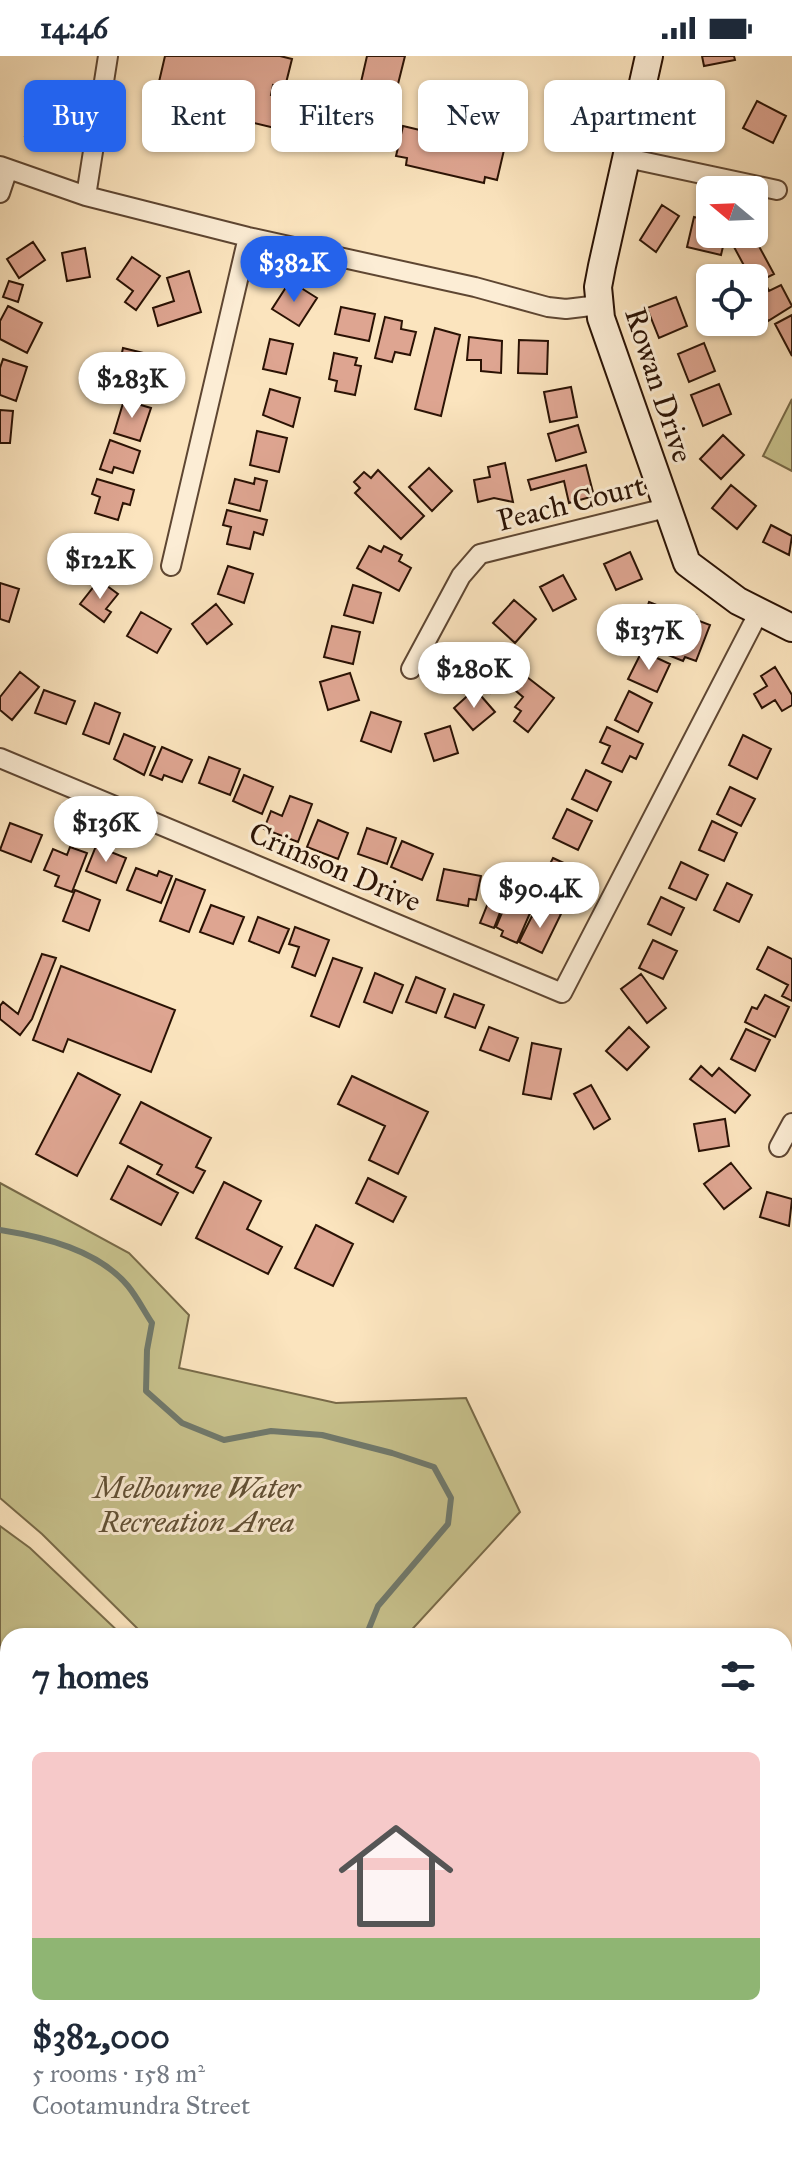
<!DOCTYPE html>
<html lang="en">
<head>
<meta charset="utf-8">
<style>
  body { margin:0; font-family:"IM FELL Great Primer",serif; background:#f2f2f3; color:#1f2937; height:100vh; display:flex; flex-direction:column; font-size:30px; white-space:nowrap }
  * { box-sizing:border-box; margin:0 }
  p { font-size:26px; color:#747a83 }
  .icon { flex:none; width:44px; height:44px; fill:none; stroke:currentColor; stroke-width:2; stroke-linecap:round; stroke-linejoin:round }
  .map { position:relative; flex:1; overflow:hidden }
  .side { position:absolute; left:0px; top:1572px; width:792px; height:536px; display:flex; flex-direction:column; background:#fff; border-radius:24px 24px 0 0; box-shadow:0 2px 6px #0004 }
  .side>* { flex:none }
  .guide { position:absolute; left:24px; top:24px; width:744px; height:72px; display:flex; gap:16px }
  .needle { width:52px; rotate:289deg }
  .controls { position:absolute; left:696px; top:120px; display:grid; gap:16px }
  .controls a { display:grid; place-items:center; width:72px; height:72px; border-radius:12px; background:#fff; box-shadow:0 2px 6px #0004; font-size:40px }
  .price { position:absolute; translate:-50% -68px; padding:0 18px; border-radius:28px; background:#fff; color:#222; font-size:26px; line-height:52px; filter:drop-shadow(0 2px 4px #0008) }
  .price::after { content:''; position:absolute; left:50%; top:48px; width:24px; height:18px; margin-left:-12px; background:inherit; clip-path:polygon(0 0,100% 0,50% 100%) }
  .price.selected { background:#2563eb; color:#fff }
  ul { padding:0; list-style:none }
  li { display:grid; align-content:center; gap:16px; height:424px; padding:0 32px }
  li span { display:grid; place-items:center; height:248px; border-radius:12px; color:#555 }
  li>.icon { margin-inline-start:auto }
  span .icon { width:144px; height:144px; fill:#fffc; stroke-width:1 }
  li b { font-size:34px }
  h2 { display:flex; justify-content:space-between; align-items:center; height:96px; padding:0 32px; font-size:34px }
  .pill { padding:0 28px; border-radius:12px; background:#fff; box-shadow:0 2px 6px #0004; font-size:28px; line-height:72px }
  .pill.selected { background:#2563eb; color:#fff }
  .status { display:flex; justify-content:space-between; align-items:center; height:56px; padding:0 40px; background:#fff; direction:ltr }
  .status svg { height:22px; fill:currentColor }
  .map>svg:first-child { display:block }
  .green { fill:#c7c18c; stroke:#786a48; stroke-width:2 }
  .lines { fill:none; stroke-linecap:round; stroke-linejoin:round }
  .stream { stroke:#70796c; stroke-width:6 }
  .building { fill:#dea591; stroke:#2a1204; stroke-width:2 }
  .street-casing { stroke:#5e4632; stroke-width:22 }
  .secondary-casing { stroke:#2a1204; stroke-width:30 }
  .street { stroke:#fcedd5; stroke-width:18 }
  .secondary { stroke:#fcedd5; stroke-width:26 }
  .labels { text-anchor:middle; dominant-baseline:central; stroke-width:6; stroke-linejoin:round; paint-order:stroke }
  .street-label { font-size:30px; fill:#2a1204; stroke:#fcedd5 }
  .park-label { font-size:30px; font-style:italic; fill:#614f34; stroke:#fcedd5 }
</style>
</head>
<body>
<div class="status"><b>14:46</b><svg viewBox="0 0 49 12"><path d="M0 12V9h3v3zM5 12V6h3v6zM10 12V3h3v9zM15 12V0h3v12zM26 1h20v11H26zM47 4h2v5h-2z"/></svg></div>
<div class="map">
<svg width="792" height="2108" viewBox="0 0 792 2108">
  <rect width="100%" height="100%" fill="#fbe4be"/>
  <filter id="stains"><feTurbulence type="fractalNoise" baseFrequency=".0025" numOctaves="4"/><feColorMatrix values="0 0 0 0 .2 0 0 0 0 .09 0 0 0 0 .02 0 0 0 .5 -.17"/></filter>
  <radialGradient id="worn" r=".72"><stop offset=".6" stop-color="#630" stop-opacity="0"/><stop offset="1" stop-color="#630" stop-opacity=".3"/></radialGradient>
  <path class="green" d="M792,343V415L763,400Z
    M0,1127L129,1197L189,1259L179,1312L336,1347L466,1342L520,1456L406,1580H145L42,1478L0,1442Z
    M0,1470L30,1492L123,1580H8V2100H534L530,2108H0Z
    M792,1714V1923L784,1917V1729Z"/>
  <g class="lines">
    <path class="stream" d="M0,1174C44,1181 98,1194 128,1230C137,1241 144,1255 152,1267L147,1294L146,1335L182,1367L224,1384L271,1375L322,1379L392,1397L434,1411L451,1442L448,1468L378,1550L366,1580
      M784,1939L792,1944"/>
  </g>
  <path class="building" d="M165,0H280L292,3L285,31L273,29L271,39L282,42L275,72L155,43Z
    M367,0H405L385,80L356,73L358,62L353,61Z
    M702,0H734L735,4L704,10Z
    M701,35L722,60L703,77L682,53Z
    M41,38L68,47L53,90L25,80Z
    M757,45L786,60L773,87L743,72Z
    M403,70L504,94L497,124L485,121L484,127L406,109L407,102L396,100Z
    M662,149L679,160L656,196L640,184Z
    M694,161L710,165V178H726L721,199L687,191Z
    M754,181L774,218L754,228V222H743L741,218L747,215L734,191Z
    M33,186L45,204L19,222L7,203Z
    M85,192L90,221L67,225L62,197Z
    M132,201L160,220L136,254L125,246L133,235L117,223Z
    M189,215L201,256L158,270L153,252L174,245L167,222Z
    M9,225L23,229L18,246L3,241Z
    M290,225L317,242L299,270L272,253Z
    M765,227L769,235L781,229L792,250L768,265L757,244L754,245V233Z
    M676,241L687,270L659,282L647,252Z
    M8,250L42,267L27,297L0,283V265Z
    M341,251L375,258L369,285L335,278Z
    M792,259V300L775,268Z
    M385,261L402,265L401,273L416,276L410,299L395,296L392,306L375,302Z
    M435,272L460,279L441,360L415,353Z
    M469,281L502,285L501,317L481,315V304H467Z
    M270,283L293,288L286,318L263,313Z
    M519,284L548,285L547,318L518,317Z
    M704,287L715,315L689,326L678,298Z
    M123,292L176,305L168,339L123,328L127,312L119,310Z
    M334,297L357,302L355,309L361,310L355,339L335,335L337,325L329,323Z
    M3,303L27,311L16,345L0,339V312Z
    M719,328L731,358L703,370L691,339Z
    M571,331L577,361L550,366L544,336Z
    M270,333L300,342L293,371L263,359Z
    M124,344L151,352L140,385L114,377Z
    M0,354L13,355L10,387H0Z
    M578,369L586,396L556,405L548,378Z
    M257,375L287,382L279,416L250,409Z
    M723,379L744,399L721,423L700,403Z
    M110,384L140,395L133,417L114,411L112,417L100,413Z
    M505,407L513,446L494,442L478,446L474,424L490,421L488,411Z
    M586,409L594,440L569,447L564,425L531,434L528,424Z
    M429,412L452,435L432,455L409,431Z
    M378,414L424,460L401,483L355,437L360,432L354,426L364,416L371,422Z
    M255,422L267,425L260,455L229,447L235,423L254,428Z
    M97,423L134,434L130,449L123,447L118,464L95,457L100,441L92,438Z
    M731,429L756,450L737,473L712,452Z
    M227,454L267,464L263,479L254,476L250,493L227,488L231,471L223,469Z
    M771,469L792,480L789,499L763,486Z
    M73,483L106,485L104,510L72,507Z
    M369,490L381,496L384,490L402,499L399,505L411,512L399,535L357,512Z
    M630,496L642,523L616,534L604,508Z
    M228,510L253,518L244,547L218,538Z
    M563,519L576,543L553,555L540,531Z
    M99,524L118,538L106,553L111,556L104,566L80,548Z
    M0,527L19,533L9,566L0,563Z
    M353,529L381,537L373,567L344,559Z
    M514,544L536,563L515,587L493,567Z
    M649,546L672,555L658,589L626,575L636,551L646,555Z
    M216,548L232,568L207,588L192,568Z
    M677,552L696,559L694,563L710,569L696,605L685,601L683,605L663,597L668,586L673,588L679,574L670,571Z
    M141,556L171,573L157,597L127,580Z
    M332,570L360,576L353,608L324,601Z
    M497,589L513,627L491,637L475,598Z
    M642,595L670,608L657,636L628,623Z
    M775,611L792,639V649L782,655L775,644L762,652L754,638L767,630L761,620Z
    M20,616L39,631L12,664L0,654V641Z
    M350,617L359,644L328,654L320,626Z
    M527,621L554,642L528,676L514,665L521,655L515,651L523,641L516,635Z
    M475,633L495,656L473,674L454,652Z
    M44,634L75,645L66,668L35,657Z
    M629,635L652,647L638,676L615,664Z
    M95,647L120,657L109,688L83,678Z
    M371,656L401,666L391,696L361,685Z
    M450,670L458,697L434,705L425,678Z
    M607,671L643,688L636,703L630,700L622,716L602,707L610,690L600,686Z
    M124,678L155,691L144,719L114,703Z
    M743,679L771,693L757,723L729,709Z
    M162,691L192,704L182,726L164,719L162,724L150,719Z
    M209,701L240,713L230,739L199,727Z
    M586,714L611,726L597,755L572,743Z
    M244,719L273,731L262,758L233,745Z
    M730,731L755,743L741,770L717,758Z
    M290,740L312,748L298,786L264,773L271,755L282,760Z
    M567,753L592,765L578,794L553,782Z
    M318,764L348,777L338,803L307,791Z
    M712,765L737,777L724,805L699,794Z
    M10,767L42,779L31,806L0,794Z
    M367,772L396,782L387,808L358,798Z
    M402,785L433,798L422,824L391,811Z
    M96,790L126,802L116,827L86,815Z
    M70,791L87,797L72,836L55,830L59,820L44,814L53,793L67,799Z
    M553,802L579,814L565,842L539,829Z
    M681,806L708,819L696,844L669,832Z
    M136,812L157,820L159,815L172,820L161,847L127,834Z
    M444,813L481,820L476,844L469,843L468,850L437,844Z
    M494,816L509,821L507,826L511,828L494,872L480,867L492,837L487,835Z
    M176,823L205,834L189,876L160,865Z
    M727,827L752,839L739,866L714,854Z
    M75,834L100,844L89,875L63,865Z
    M521,834L537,841L517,887L501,880L503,875L496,871L510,838L518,841Z
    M661,841L684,852L671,879L648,868Z
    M211,849L244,861L233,888L200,876Z
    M547,851L561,858L542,897L519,886L532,860L540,864Z
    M258,861L289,873L279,897L249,885Z
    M295,871L329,884L315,920L292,911L299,891L289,888Z
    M653,884L677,895L663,923L639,912Z
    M768,891L792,903V945L782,940L788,929L757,913Z
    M42,898L56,902L32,963L20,979L0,963V950L3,946L18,958Z
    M333,902L362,912L339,971L311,960Z
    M61,910L175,954L151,1016L68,983L63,996L33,984Z
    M375,917L403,929L392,957L364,946Z
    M641,918L666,952L647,967L621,933Z
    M416,921L445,933L436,957L406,946Z
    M454,938L484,949L475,972L445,961Z
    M765,939L789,951L775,981L745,966L752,951L757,953Z
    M489,971L518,982L509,1005L480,994Z
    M629,971L649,991L627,1014L606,995Z
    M746,973L770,984L755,1015L731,1003Z
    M532,987L561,993L551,1043L523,1038Z
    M701,1010L712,1020L719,1012L750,1039L735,1057L690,1023Z
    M78,1017L120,1039L77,1120L36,1098Z
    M352,1020L428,1056L398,1118L369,1104L385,1070L338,1048Z
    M591,1029L610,1063L594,1073L574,1038Z
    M141,1046L211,1082L196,1111L205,1115L193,1137L157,1118L162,1109L120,1087Z
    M725,1063L729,1090L699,1095L694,1068Z
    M731,1107L751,1132L724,1153L704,1128Z
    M128,1110L178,1137L161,1169L111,1143Z
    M368,1122L406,1141L393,1166L356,1147Z
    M224,1126L261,1145L247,1173L282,1191L268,1218L196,1182Z
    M767,1136L792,1143L789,1170L760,1161Z
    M316,1169L353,1188L333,1230L295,1212Z"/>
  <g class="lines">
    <defs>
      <path id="street" d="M627,102L777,134
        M0,110L86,140L248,181L475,231L548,251L566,253L599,249
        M0,137L8,113
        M86,140L108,0
        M171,510L248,181
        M411,613L461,520L480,498L666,452
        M0,702L562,937L759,556
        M779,1091L792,1067
        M638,2100L642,2108"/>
      <path id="secondary" d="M649,0L602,210L598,231L601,262L687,507L738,545L792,572
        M784,1668L792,1652
        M559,2108L563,2100"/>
    </defs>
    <use href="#street" class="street-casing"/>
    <use href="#secondary" class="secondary-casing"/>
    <use href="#street" class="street"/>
    <use href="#secondary" class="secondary"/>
  </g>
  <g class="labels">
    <g class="street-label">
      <text transform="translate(659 329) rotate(72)">Rowan Drive</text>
      <text transform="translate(571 447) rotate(-14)">Peach Court</text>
      <text transform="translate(335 811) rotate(23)">Crimson Drive</text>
    </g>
    <g class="park-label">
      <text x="197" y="1432">Melbourne Water<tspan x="197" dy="34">Recreation Area</tspan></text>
    </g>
  </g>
  <rect width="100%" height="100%" filter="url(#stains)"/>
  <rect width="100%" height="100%" fill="url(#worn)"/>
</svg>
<div class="controls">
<a><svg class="needle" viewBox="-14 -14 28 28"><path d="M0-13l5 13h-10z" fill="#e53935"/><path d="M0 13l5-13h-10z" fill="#747a83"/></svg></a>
<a><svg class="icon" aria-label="locate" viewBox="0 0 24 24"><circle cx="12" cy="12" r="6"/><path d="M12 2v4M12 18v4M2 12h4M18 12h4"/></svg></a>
</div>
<b class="price selected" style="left:294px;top:248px">$382K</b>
<b class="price" style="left:132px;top:364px">$283K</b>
<b class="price" style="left:100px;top:545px">$122K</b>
<b class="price" style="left:649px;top:616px">$137K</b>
<b class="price" style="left:474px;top:654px">$280K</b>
<b class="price" style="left:106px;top:808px">$136K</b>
<b class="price" style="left:540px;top:874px">$90.4K</b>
<div class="guide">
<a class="pill selected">Buy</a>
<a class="pill">Rent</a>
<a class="pill">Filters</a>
<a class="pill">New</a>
<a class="pill">Apartment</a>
</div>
<section class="side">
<h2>7 homes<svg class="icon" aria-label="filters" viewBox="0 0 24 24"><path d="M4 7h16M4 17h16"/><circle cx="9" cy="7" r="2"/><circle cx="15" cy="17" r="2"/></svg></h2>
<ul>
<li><span style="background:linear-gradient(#f6c9c9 75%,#8fb573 0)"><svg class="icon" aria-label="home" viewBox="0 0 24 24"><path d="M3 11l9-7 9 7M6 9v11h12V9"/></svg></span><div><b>$382,000</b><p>5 rooms · 158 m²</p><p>Cootamundra Street</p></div></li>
</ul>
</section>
</div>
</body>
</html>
